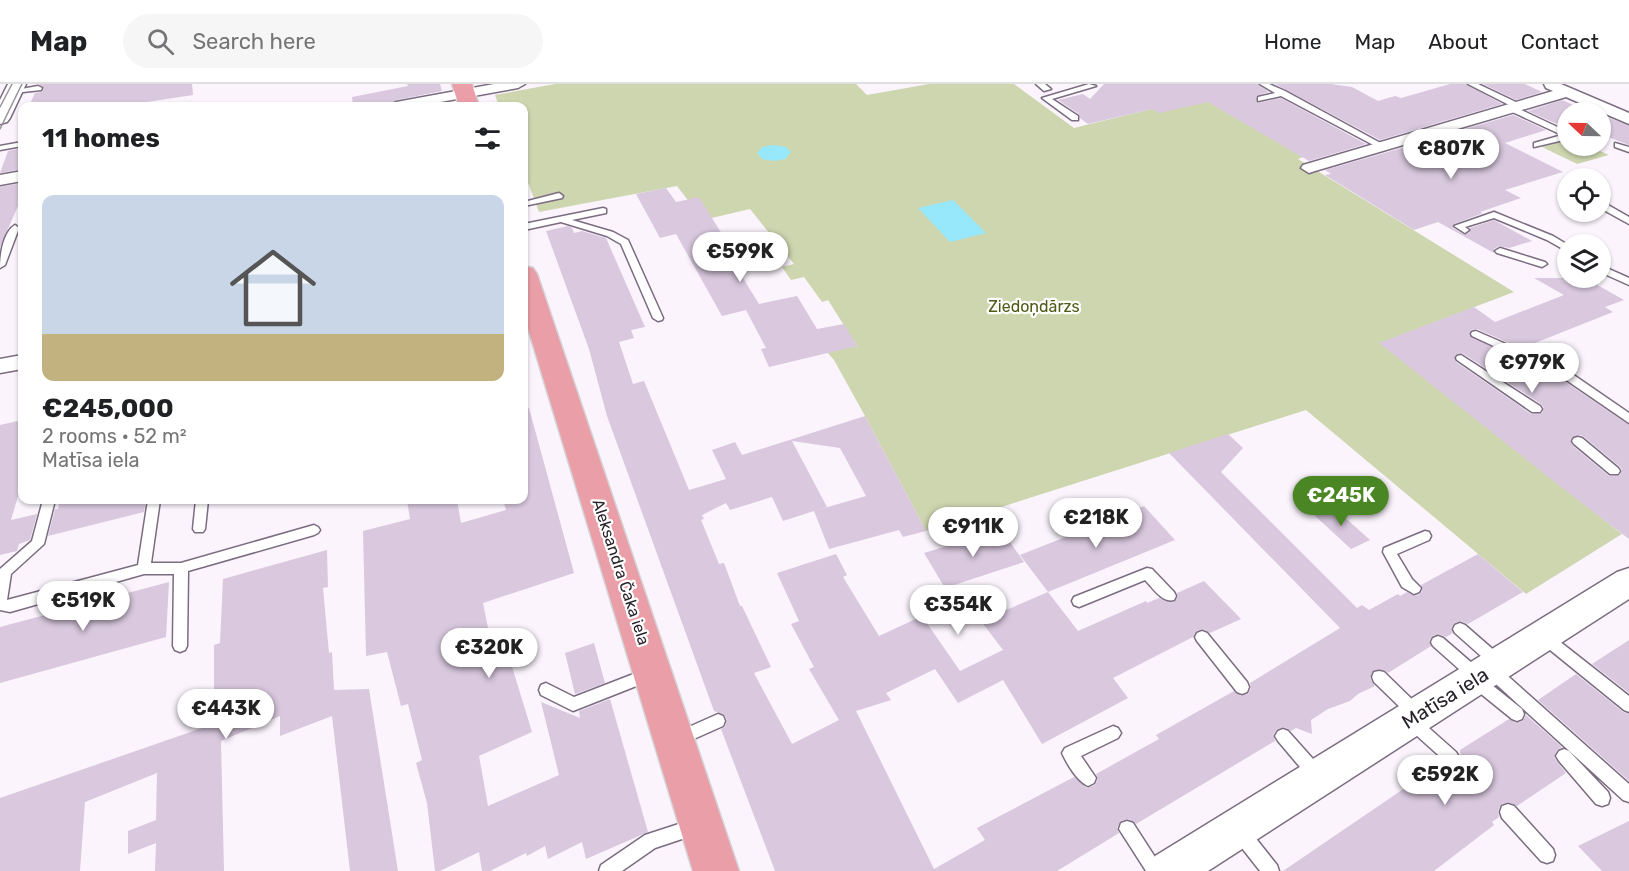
<!DOCTYPE html>
<html lang="en">
<head>
<meta charset="utf-8">
<style>
  body { margin:0; font-family:Rubik,sans-serif; background:#f6f6f6; color:#202124; height:100vh; display:flex; flex-direction:column; font-size:22px; white-space:nowrap }
  * { box-sizing:border-box; margin:0 }
  p { font-size:20px; color:#757577 }
  .icon { flex:none; width:33px; height:33px; fill:none; stroke:currentColor; stroke-width:2; stroke-linecap:round; stroke-linejoin:round }
  .map { position:relative; flex:1; overflow:hidden }
  .sheet { position:absolute; left:18px; top:18px; width:510px; height:402px; display:flex; flex-direction:column; background:#fff; border-radius:12px; box-shadow:0 2px 4px #0004 }
  .sheet>* { flex:none }
  .needle { width:39px; rotate:292deg }
  .fabs { position:absolute; left:1557px; top:18px; display:grid; gap:12px }
  .fabs a { display:grid; place-items:center; width:54px; height:54px; border-radius:50%; background:#fff; box-shadow:0 2px 4px #0004; font-size:30px }
  .price { position:absolute; translate:-50% -51px; padding:0 14px; border-radius:21px; background:#fff; color:#222; font-size:20px; line-height:39px; filter:drop-shadow(0 2px 3px #0008) }
  .price::after { content:''; position:absolute; left:50%; top:36px; width:18px; height:14px; margin-left:-9px; background:inherit; clip-path:polygon(0 0,100% 0,50% 100%) }
  .price.on { background:#4a8623; color:#fff }
  ul { padding:0; list-style:none }
  li { display:grid; align-content:center; gap:12px; height:318px; padding:0 24px }
  li span { display:grid; place-items:center; height:186px; border-radius:12px; color:#555 }
  li>.icon { margin-inline-start:auto }
  span .icon { width:108px; height:108px; fill:#fffc; stroke-width:1 }
  li b { font-size:26px }
  h2 { display:flex; justify-content:space-between; align-items:center; height:72px; padding:0 24px; font-size:26px }
  header { display:flex; align-items:center; gap:36px; box-sizing:border-box; height:84px; padding:0 30px; background:#fff; border-bottom:2px solid #e0e0e0 }
  header strong { font-size:28px }
  nav { display:flex; gap:33px; margin-inline-start:auto; font-size:21px }
  .search { width:420px; height:54px; background:#f6f6f6; display:flex; align-items:center; gap:15px; box-sizing:border-box; padding:0 21px; border-radius:33px; color:#757577; font-size:22px }
  .map>svg:first-child { display:block }
  .green { fill:#ced6af }
  .water { fill:#98e8fc }
  .building { fill:#d9c8de; fill-rule:evenodd }
  .lines { fill:none; stroke-linecap:round; stroke-linejoin:round }
  .service-casing { stroke:#7b6c80; stroke-width:3 }
  .minor-casing { stroke:#7b6c80; stroke-width:3 }
  .tertiary-casing { stroke:#7b6c80; stroke-width:3 }
  .primary-casing { stroke:#d4d3d5; stroke-width:3 }
  .service { fill:#fff; fill-rule:evenodd }
  .minor { fill:#fff; fill-rule:evenodd }
  .tertiary { fill:#fff; fill-rule:evenodd }
  .primary { fill:#ea9ea8; fill-rule:evenodd }
  .tram { stroke:#99939b; stroke-width:1.5 }
  .labels { text-anchor:middle; dominant-baseline:central; stroke-width:4.5; stroke-linejoin:round; paint-order:stroke }
  .park-label { font-size:16px; fill:#515a17; stroke:#fff }
  .street-label { font-size:16px; fill:#29232b; stroke:#fff }
  .near-street-label { font-size:20px; fill:#29232b; stroke:#fff }
</style>
</head>
<body>
<header>
<strong>Map</strong>
<div class="search"><svg class="icon" aria-label="search" viewBox="0 0 24 24"><circle cx="10" cy="10" r="6"/><path d="M15 15l6 6"/></svg>Search here</div>
<nav><a>Home</a><a>Map</a><a>About</a><a>Contact</a></nav>
</header>
<div class="map">
<svg width="1629" height="787" viewBox="0 0 1629 787">
  <rect width="100%" height="100%" fill="#fbf4fd"/>
  <path class="green" d="M555,0H856L867,11L929,0H1014L1074,44L1200,13L1303,73L1298,75L1514,208L1380,259L1622,450L1526,510L1306,326L926,447L865,332L834,276L827,268L857,262L828,216L822,218L804,193L791,196L782,183L794,180L750,125L703,136L677,102L539,128L524,88V22H499L495,11Z
    M1567,56L1568,62H1589L1609,71L1577,80L1542,63Z"/>
  <path class="water" d="M774,61L786,63L791,68L785,75L774,77L762,75L757,69L762,63Z
    M953,116L986,149L950,158L918,124Z"/>
  <path class="building" d="M39,0H192L193,11L120,22H29L35,9L41,8L44,5Z
    M407,0H440L442,7L396,16L387,22H353L352,13L408,2Z
    M1104,0H1258L1269,8L1256,12L1257,19L1281,14L1366,60L1309,77L1208,18L1159,29L1152,25L1088,40L1080,34L1079,30L1058,16L1083,10L1090,15Z
    M1275,0H1331L1352,3L1378,17L1395,12L1401,14L1450,0H1466L1502,20L1380,56Z
    M1483,0H1525L1542,8L1516,16Z
    M1562,16L1590,28H1568V45L1528,27Z
    M1600,30L1629,42V61L1600,50Z
    M1513,31L1546,46L1505,59L1563,88L1505,106L1521,114L1480,128L1483,129L1452,141L1453,144L1465,151L1470,148V144L1494,136L1532,157L1509,164L1499,162L1494,165V169L1438,138L1414,146L1325,91L1331,90L1325,86L1433,55L1459,67L1468,65V61L1448,50Z
    M22,64V85L0,89L8,67Z
    M22,99V121L18,122L0,163V103Z
    M666,104L676,118L699,113L743,184L738,186L759,220L797,212L817,245L844,240L857,262L769,283L761,265L766,264L746,226L722,232L676,150L660,154L636,110Z
    M568,142L572,144L574,149L582,147L606,154L645,243L631,246L634,254L619,258L633,300L644,297L689,406L726,395L712,366L735,358L742,371L865,332L926,447L903,453L899,446L829,465L814,427L783,437L772,413L730,426L726,419L702,431L704,435L701,436L719,480L724,479L740,522H742L771,583L754,589L792,660L839,636L809,585L814,583L791,540L799,537L777,489L836,470L847,491L843,493L879,552L922,532L960,587L1003,566L981,537L1048,508L1078,547L1146,517L1147,519L1159,514L1165,517L1174,518L1178,513L1177,509L1204,497L1241,535L1210,549L1203,545L1196,547L1193,553L1113,594L1128,614L1042,660L1003,596L958,619L935,585L886,609L891,616L856,627L934,785L985,756L977,744L1074,693L1087,704L1095,701L1098,695L1096,690L1159,655L1156,651L1234,607L1241,612L1248,610L1251,604L1250,599L1340,544L1169,369L1228,350L1243,364L1221,388L1357,524L1362,521L1369,526L1398,510L1400,512L1407,508L1415,512L1420,510L1423,504L1421,501L1478,470L1523,508L1468,540L1461,537L1454,539L1451,544L1453,549L1446,553L1439,550L1432,552L1429,557L1431,562L1388,589L1384,586H1374L1370,594L1375,602L1358,610L1350,617L1328,625L1311,636L1312,650L1296,644L1291,647L1284,643L1277,645L1273,651L1275,657L1136,740L1128,735L1120,737L1117,744L1119,749L1057,787H775L721,645L725,643L727,636L724,630L714,627L607,332L589,265L546,147ZM792,357L840,364L866,412L814,427L827,423Z
    M1534,194H1585L1624,216L1605,223L1613,228L1530,261L1539,269H1532L1477,245L1471,246L1469,251L1525,279L1539,280L1629,341V455L1570,410L1379,259L1474,223L1495,238L1564,211ZM1462,269L1541,320L1544,324L1542,329L1531,330L1456,278L1455,271ZM1579,351L1583,352L1619,382L1622,386L1620,391L1609,392L1573,362L1570,356Z
    M529,324L574,489L483,519L493,569L506,563L532,648L479,672L488,722L559,691L541,618L580,634L579,627L610,615L648,748L586,775L582,758L548,775L545,762L527,772L526,769L490,787H482L479,768L440,787H435L427,719L416,679L422,676L408,620L401,622L387,568L366,572L363,447L410,435L407,416H457L461,439L506,426L503,416H524V325Z
    M22,336V399L11,436L37,430L30,456L19,460L17,467L0,471V341Z
    M60,416H146L144,428L48,452L55,425H58Z
    M1331,421L1370,456L1351,465L1312,429Z
    M1144,422L1175,456L1048,508L1020,471Z
    M1001,445L1024,478L945,504L924,469Z
    M327,466L328,503L323,504L329,569L332,568L334,606L369,605L398,787H350L332,632L280,652V632L221,657L224,787H155L156,759L128,770V747L156,736L157,689L85,718L80,787H0V714L205,643V615L214,611V561L220,559L223,495Z
    M169,498L166,553L0,599V543Z
    M1629,556V609L1592,580Z
    M594,559L605,599L575,610L565,569Z
    M1576,590L1623,628L1629,630V697L1538,616Z
    M1526,631L1562,663L1557,666L1554,673L1566,689L1517,722L1509,718L1501,720L1498,727L1499,733L1492,738L1494,741L1434,787H1283L1443,678L1450,682L1457,680L1461,674L1460,666L1509,635L1516,639L1523,637Z
    M1629,737V787H1602L1578,762Z"/>
  <g class="lines">
    <defs>
      <path id="service" d="M1036,0H1045L1051,5L1044,7Z
        M1089,0L1096,2L1052,15L1078,32V36H1072L1042,14Z
        M1260,0H1269L1285,7L1386,62L1379,64L1281,12L1258,17V13L1275,9Z
        M1468,0H1478L1520,20L1521,22L1517,24L1568,48V55L1534,63V59L1562,51L1508,26L1507,24L1511,22Z
        M38,2L42,4L41,6L14,9L10,7Z
        M1429,46H1435L1467,63L1460,65L1429,50Z
        M22,58V62L0,66V62Z
        M1615,59L1629,63V68L1615,63Z
        M559,109L563,112L562,114L524,122V118Z
        M1605,111L1609,114L1608,121L1629,133V140L1600,124L1601,114Z
        M603,124L606,125V129L572,136L613,148L628,156L663,234L662,236L658,237L653,234L621,160L607,152L561,138L524,146V140Z
        M1494,128L1553,152L1568,161V168L1547,156L1494,134L1465,143L1469,146L1465,149L1454,142Z
        M15,141L19,144L5,181L0,184C0,171 3,148 15,141Z
        M1500,164L1545,178L1547,180L1542,183L1497,169L1495,167Z
        M1600,181L1629,194V201L1600,188Z
        M1476,247L1531,271L1546,272L1629,329V339L1540,278L1526,277L1472,252L1471,250L1472,248Z
        M1461,271L1540,322L1542,325L1540,328H1532L1457,276L1456,274L1457,272Z
        M1578,353L1582,354L1618,384L1620,387L1618,390H1610L1574,360L1572,357L1574,354Z
        M43,416H55L44,460L11,490L7,516L138,481L148,416H160L151,479H181L314,441L318,443L320,446L318,449L314,451L188,487L187,562L185,566L180,568L175,566L173,562L174,490H144L10,528L0,526V485L32,457Z
        M196,416H208L205,445L203,448H195L193,445Z
        M1425,447L1429,448L1431,452L1429,456L1397,470L1412,495L1421,504L1419,508L1414,510L1402,503L1383,468L1384,464Z
        M1147,484L1152,485L1174,508L1176,512L1174,516C1162,519 1153,504 1145,496L1079,523L1074,521L1072,517L1074,513Z
        M1460,539L1465,541L1504,575L1506,579L1504,583L1500,585L1629,700V718L1623,716L1486,591L1484,586L1486,581L1490,580L1455,549L1453,545L1455,541Z
        M1202,547L1207,549L1247,598L1249,603L1247,608L1242,610L1237,608L1197,557L1195,553L1197,549Z
        M1544,547L1549,549L1629,612V628L1624,626L1539,557L1537,553L1539,549Z
        M1438,552L1443,554L1480,586L1482,593L1522,625L1524,630L1522,635L1517,637L1512,635L1470,601L1469,594L1433,562L1431,558L1433,554Z
        M649,584L654,585L656,590L654,595L573,627L541,611L539,606L541,601L546,599L574,613Z
        M1379,587L1384,588L1422,625L1424,630L1420,636L1456,668L1459,673L1456,678L1451,680L1446,678L1406,642L1404,637L1408,631L1374,598L1372,593L1374,588Z
        M718,630L723,632L725,637L723,642L678,662L673,660L670,655L673,650Z
        M1113,642L1118,644L1121,649L1118,654L1081,672L1096,694L1094,699L1088,702C1077,697 1067,680 1062,669L1065,664Z
        M1283,645L1288,647L1322,685L1324,690L1322,695L1316,698L1310,695L1278,657L1275,652L1278,647Z
        M1564,665L1569,667L1608,708L1610,714L1608,720L1602,722L1596,720L1559,677L1556,672L1559,667Z
        M1508,720L1514,722L1553,765L1555,771L1553,777L1547,779L1541,777L1502,734L1500,728L1502,722Z
        M694,735L700,737L702,743L700,749L655,764L622,787H599L601,781L645,751Z
        M1127,737L1133,739L1164,787H1146L1119,745L1121,739Z
        M1240,740L1246,742L1277,781L1279,787H1260L1234,754L1232,748L1234,742Z"/>
      <path id="minor" d="M494,0H525L518,4L418,22H389L396,18Z
        M1544,0H1561L1629,29V40L1566,13L1315,87L1309,89L1301,84L1303,81L1553,7L1546,4Z
        M22,87V97L0,101V91Z
        M22,271V285L0,289V275Z"/>
      <path id="tertiary" d="M8,0H26L10,34L7,38L0,40V16Z
        M1629,484V515L1208,787H1149L1155,772L1617,488Z"/>
      <path id="primary" d="M452,0H472L479,22H459Z
        M524,182L533,184L537,190L739,787H693L524,231Z"/>
    </defs>
    <use href="#service" class="service-casing"/>
    <use href="#minor" class="minor-casing"/>
    <use href="#tertiary" class="tertiary-casing"/>
    <use href="#primary" class="primary-casing"/>
    <use href="#service" class="service"/>
    <use href="#minor" class="minor"/>
    <use href="#tertiary" class="tertiary"/>
    <use href="#primary" class="primary"/>
    <path class="tram" d="M0,23L12,0
      M0,45L22,0"/>
  </g>
  <g class="labels">
    <g class="park-label">
      <text x="1034" y="222">Ziedoņdārzs</text>
    </g>
    <g class="street-label">
      <text transform="translate(621 488) rotate(72)">Aleksandra Čaka iela</text>
    </g>
    <g class="near-street-label">
      <text transform="translate(1445 614) rotate(-32)">Matīsa iela</text>
    </g>
  </g>
</svg>
<div class="fabs">
<a><svg class="needle" viewBox="-14 -14 28 28"><path d="M0-13l5 13h-10z" fill="#e53935"/><path d="M0 13l5-13h-10z" fill="#757577"/></svg></a>
<a><svg class="icon" aria-label="locate" viewBox="0 0 24 24"><circle cx="12" cy="12" r="6"/><path d="M12 2v4M12 18v4M2 12h4M18 12h4"/></svg></a>
<a><svg class="icon" aria-label="layers" viewBox="0 0 24 24"><path d="M12 4l9 5-9 5-9-5zM3 14l9 5 9-5"/></svg></a>
</div>
<b class="price" style="left:1451px;top:96px">€807K</b>
<b class="price" style="left:740px;top:199px">€599K</b>
<b class="price" style="left:1532px;top:310px">€979K</b>
<b class="price on" style="left:1341px;top:443px">€245K</b>
<b class="price" style="left:1096px;top:465px">€218K</b>
<b class="price" style="left:973px;top:474px">€911K</b>
<b class="price" style="left:83px;top:548px">€519K</b>
<b class="price" style="left:958px;top:552px">€354K</b>
<b class="price" style="left:489px;top:595px">€320K</b>
<b class="price" style="left:226px;top:656px">€443K</b>
<b class="price" style="left:1445px;top:722px">€592K</b>
<section class="sheet">
<h2>11 homes<svg class="icon" aria-label="filters" viewBox="0 0 24 24"><path d="M4 7h16M4 17h16"/><circle cx="9" cy="7" r="2"/><circle cx="15" cy="17" r="2"/></svg></h2>
<ul>
<li><span style="background:linear-gradient(#c9d6e8 75%,#c2b280 0)"><svg class="icon" aria-label="home" viewBox="0 0 24 24"><path d="M3 11l9-7 9 7M6 9v11h12V9"/></svg></span><div><b>€245,000</b><p>2 rooms · 52 m²</p><p>Matīsa iela</p></div></li>
</ul>
</section>
</div>
</body>
</html>
